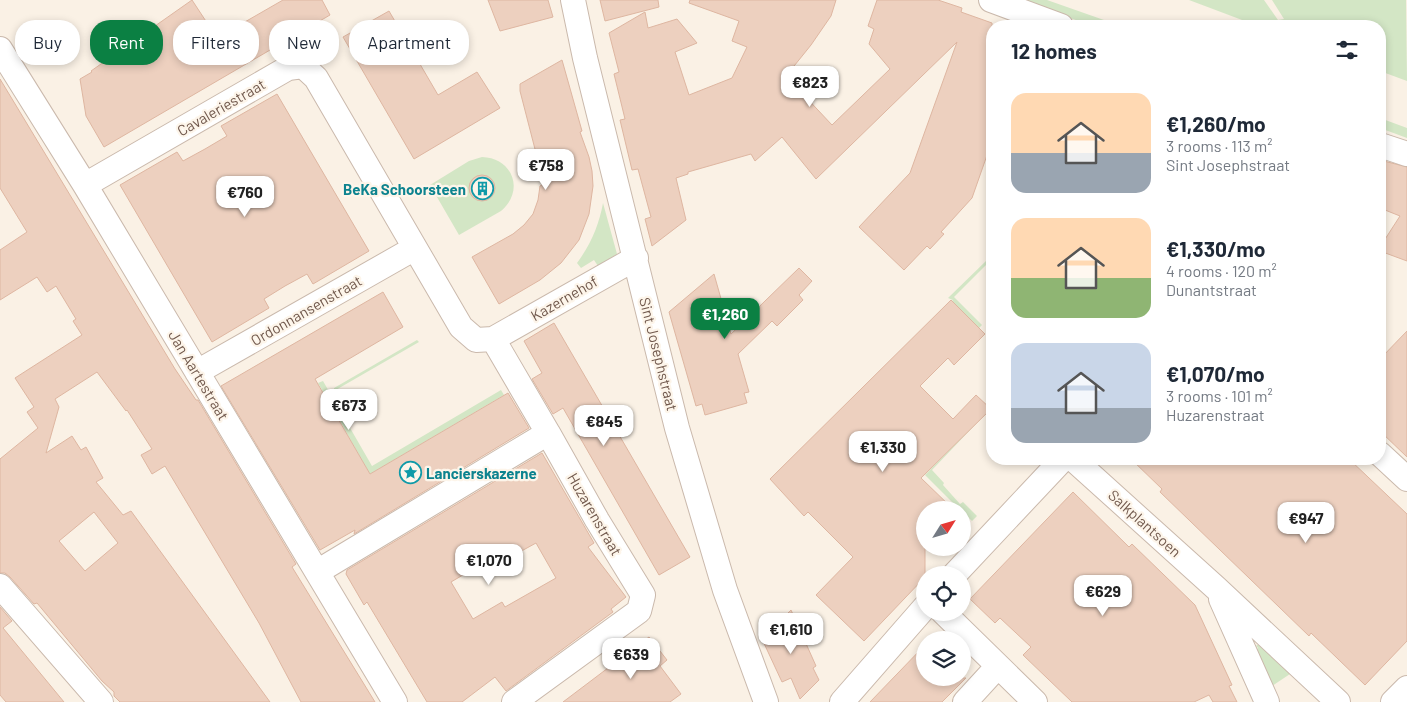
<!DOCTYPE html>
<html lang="en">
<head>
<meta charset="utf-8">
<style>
  body { margin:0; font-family:Barlow,sans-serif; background:#f2f2f3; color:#1f2937; height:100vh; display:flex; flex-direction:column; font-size:19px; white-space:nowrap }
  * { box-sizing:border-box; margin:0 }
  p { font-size:16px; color:#747a83 }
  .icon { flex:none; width:28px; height:28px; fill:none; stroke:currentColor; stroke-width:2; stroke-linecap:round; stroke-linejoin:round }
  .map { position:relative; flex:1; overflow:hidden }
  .panel { position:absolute; left:986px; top:20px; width:400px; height:445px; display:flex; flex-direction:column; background:#fff; border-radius:20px; box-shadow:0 2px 8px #0003 }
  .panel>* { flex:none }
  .hud { position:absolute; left:15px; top:20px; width:475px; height:45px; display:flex; gap:10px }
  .needle { width:32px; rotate:53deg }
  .fabs { position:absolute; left:916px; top:501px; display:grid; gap:10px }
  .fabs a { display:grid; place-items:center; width:55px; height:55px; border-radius:50%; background:#fff; box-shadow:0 2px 8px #0003; font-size:25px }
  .price { position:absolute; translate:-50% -42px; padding:0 11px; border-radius:10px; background:#fff; color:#222; font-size:16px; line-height:32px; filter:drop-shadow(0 1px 2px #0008) }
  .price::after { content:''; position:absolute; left:50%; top:30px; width:15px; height:11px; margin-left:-8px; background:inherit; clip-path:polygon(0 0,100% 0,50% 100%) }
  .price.current { background:#0b8043; color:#fff }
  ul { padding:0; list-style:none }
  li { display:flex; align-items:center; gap:15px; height:125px; padding:0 25px }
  li span { display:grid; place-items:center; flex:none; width:140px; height:100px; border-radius:15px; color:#555 }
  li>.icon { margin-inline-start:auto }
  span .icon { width:60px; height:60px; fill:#fffc; stroke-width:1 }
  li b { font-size:21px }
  h2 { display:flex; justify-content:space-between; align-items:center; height:60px; padding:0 25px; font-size:21px }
  .pill { padding:0 18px; border-radius:20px; background:#fff; box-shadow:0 2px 8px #0003; font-size:18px; line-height:45px }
  .pill.current { background:#0b8043; color:#fff }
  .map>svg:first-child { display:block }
  .green { fill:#d3e6c5 }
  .building { fill:#edd0bf; stroke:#deb6a1; fill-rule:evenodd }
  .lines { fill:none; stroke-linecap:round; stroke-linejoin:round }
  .minor-casing { stroke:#cab9ac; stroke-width:26 }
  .minor { stroke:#fff; stroke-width:24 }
  .labels { text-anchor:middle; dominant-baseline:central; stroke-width:4.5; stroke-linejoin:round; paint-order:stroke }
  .street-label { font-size:15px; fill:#70584c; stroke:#fdf5ea }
  .culture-label { font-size:15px; font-weight:bold; fill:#0d838f; stroke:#fdf5ea; text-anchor:end }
</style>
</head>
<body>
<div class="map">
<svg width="1407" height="702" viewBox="0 0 1407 702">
  <rect width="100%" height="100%" fill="#faf1e5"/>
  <path class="green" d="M1018,0H1047L1121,26H1093Z
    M1189,0H1264L1278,20L1284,19L1272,0H1406L1407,81L1380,71V26H1258Z
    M1380,118L1407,128V138L1380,128Z
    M482,157C513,158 525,191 501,211L459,235L430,185L469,161Z
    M603,203L617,254L598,266L594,260L581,268L577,263C591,244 599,225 603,203Z
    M986,261L988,263L954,297L982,325L979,328L952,301L953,300L948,298Z
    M417,340L419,342L334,391V388Z
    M323,381L372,466L501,390L504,395L370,474L318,383Z
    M992,407L932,470L944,483L943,485L960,504L963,502L977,516L972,521L963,512L962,510H960L925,475Z
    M1260,643L1293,672L1272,686L1256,650L1258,648L1256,646Z"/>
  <path class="building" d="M192,0L217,38L283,0H322L330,15L104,147L86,116L80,79L92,72L91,71Z
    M488,0H548L553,17L500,31Z
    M600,0H658L659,7L605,21Z
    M690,0H836L831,16L811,45L786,76L832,125L890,69L869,44L874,29L868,26L877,0H938L962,8L961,12L992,23V141L972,198L941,232L944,234L930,249L927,246L904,270L859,227L910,173L957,42L816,179L782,137L755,161L751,154L688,172V174L676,178L686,220L652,246L645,219L651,217L638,169L632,170L620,120L625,119L614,74L619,72L609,33L645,12L648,28L677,19L697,43L675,52L689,95L732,78L747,47L732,41L739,21L689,3Z
    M389,11L438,95L477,72L500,108L414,159L343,37Z
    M562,60L582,131L580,132L589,157L592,171L593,186L589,214L579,240L561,263L540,280L499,304L472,257L513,234L524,225L533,214L538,200L540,186L544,184L520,91V84Z
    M0,79L175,369L196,400H198L296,564L292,567L375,702H301L259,623L165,466L152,474L141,455L152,449L127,410L126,411L97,372L55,399L59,407L46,453L72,436L81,450L86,447L103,478L96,482L123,515L131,511L270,702H120L114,696V692L102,681L37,603L34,604L10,577L5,573H0V459L38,428L27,412L34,407L15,378L82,335L73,321L76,319L56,286L47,292L37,277L0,300V250L27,232L0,188ZM94,512L118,543L85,571L59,541Z
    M277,94L369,251L313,284L307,274L285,286L264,299L269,308L212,342L120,185L177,152L183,161L205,149L227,136L221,126Z
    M1380,160L1407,167V261L1380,251V247L1400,216L1380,208Z
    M469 188a13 13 0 1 1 26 0a13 13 0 1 1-26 0Z
    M799,268L812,281L799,295L803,300L777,326L772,321L738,354L749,392L744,393L747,403L705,415L702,404L696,406L669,312L714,274L731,334Z
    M383,292L403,327L315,379L370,474L508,393L529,428L354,534L355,530L320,550L221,386Z
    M951,300L985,334L954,365L948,358L920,386L953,419L976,395L991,409L921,478L954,510H925V577L864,641L816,595L853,557L808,512L804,516L770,479Z
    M554,323L690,557L659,575L563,408L553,414L532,379L542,373L524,341Z
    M1407,331V457L1380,431V359Z
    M542,453L594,543L588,547L626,597L611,609L613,612L506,691L495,677L462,702H427L367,602L364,605L346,574L347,570ZM536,543L556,578L505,607L502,602L473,619L451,582L502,552L507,559Z
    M1131,459H1349L1407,514V641L1365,685L1311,633L1309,636L1160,492L1162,489Z
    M1073,492L1129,547L1132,544L1195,605L1232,685L1229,686L1237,702H1213L1209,695L1194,702H1072L1023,655L1031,647L1000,618L995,623L970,599Z
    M0,607L12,621L3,628L64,702H6L0,695Z
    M791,610L816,666L813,668L819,680L800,699L791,678L782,682L762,639Z
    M649,637L667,660L660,666L681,694L670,702H563Z
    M925,645V678H966L942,702H870Z"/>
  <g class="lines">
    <defs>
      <path id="minor" d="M573,0L585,58L677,428L725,590L766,702
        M991,0L1061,26
        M0,49L85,185L395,702
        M1380,145L1407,154
        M85,185L288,68L303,66L316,78L461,327L476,340L493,339L636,258
        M493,339L548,433
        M197,372L415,248
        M1380,454L1407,479
        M1073,459L1216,588L1338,702
        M317,572L548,433L597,520L643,595L639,611L514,702
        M954,575L1063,459
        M0,586L101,702
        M1221,599L1267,702
        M943,612L1035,702
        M842,702L925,607
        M965,702L998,666
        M1393,702L1407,688"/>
    </defs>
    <use href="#minor" class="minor-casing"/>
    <use href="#minor" class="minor"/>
  </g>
  <defs>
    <symbol id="building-ring" viewBox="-11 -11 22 22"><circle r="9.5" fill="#fdf5ea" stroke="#0f9aa8" stroke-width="1.5"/><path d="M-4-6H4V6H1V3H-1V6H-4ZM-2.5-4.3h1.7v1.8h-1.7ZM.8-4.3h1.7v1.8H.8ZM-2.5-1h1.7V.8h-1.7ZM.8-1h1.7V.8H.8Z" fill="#0f9aa8"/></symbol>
    <symbol id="sight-ring" viewBox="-11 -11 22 22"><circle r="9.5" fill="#fdf5ea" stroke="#0f9aa8" stroke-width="1.5"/><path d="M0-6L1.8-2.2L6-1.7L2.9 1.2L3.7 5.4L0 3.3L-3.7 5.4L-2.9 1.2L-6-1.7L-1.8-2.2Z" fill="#0f9aa8"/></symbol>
  </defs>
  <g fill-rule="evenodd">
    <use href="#building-ring" x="470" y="176" width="25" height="25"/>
    <use href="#sight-ring" x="398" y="460" width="25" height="25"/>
  </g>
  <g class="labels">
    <g class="street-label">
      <text transform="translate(221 107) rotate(-30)">Cavaleriestraat</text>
      <text transform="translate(564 298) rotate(-30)">Kazernehof</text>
      <text transform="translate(306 310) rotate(-30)">Ordonnansenstraat</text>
      <text transform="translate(659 354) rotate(76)">Sint Josephstraat</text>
      <text transform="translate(199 375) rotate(59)">Jan Aartestraat</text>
      <text transform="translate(595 514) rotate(60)">Huzarenstraat</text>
      <text transform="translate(1145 523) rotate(42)">Salkplantsoen</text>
    </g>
    <g class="culture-label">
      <text x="466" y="189">BeKa Schoorsteen</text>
      <text x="426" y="473" text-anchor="start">Lancierskazerne</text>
    </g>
  </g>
</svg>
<div class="fabs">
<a><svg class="needle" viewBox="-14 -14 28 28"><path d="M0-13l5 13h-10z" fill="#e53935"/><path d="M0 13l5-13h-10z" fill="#747a83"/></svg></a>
<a><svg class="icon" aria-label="locate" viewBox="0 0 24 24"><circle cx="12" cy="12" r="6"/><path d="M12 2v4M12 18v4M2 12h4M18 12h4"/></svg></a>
<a><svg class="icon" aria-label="layers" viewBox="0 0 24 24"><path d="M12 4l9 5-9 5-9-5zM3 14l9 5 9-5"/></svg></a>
</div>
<b class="price" style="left:810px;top:108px">€823</b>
<b class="price" style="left:546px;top:191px">€758</b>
<b class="price" style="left:245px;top:218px">€760</b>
<b class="price current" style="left:725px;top:340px">€1,260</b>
<b class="price" style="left:349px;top:431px">€673</b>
<b class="price" style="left:604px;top:447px">€845</b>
<b class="price" style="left:883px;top:473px">€1,330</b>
<b class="price" style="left:1306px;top:544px">€947</b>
<b class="price" style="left:489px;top:586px">€1,070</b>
<b class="price" style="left:1103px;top:617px">€629</b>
<b class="price" style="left:791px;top:655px">€1,610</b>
<b class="price" style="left:631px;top:680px">€639</b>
<div class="hud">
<a class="pill">Buy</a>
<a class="pill current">Rent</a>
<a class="pill">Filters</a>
<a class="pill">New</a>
<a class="pill">Apartment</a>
</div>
<section class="panel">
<h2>12 homes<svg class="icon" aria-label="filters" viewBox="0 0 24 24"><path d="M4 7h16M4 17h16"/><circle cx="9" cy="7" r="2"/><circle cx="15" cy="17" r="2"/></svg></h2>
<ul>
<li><span style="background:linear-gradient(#ffd9b3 60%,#9aa5b1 0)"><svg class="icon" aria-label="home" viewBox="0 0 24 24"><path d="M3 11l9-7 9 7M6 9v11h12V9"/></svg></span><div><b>€1,260/mo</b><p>3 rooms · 113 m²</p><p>Sint Josephstraat</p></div></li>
<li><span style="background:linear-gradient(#ffd9b3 60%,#8fb573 0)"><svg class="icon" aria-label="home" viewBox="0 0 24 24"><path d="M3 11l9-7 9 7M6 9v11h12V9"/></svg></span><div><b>€1,330/mo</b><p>4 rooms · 120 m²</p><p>Dunantstraat</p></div></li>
<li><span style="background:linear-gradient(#c9d6e8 65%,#9aa5b1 0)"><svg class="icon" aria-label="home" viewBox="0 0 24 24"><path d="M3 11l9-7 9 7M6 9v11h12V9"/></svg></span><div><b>€1,070/mo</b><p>3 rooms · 101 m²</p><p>Huzarenstraat</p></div></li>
</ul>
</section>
</div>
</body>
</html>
